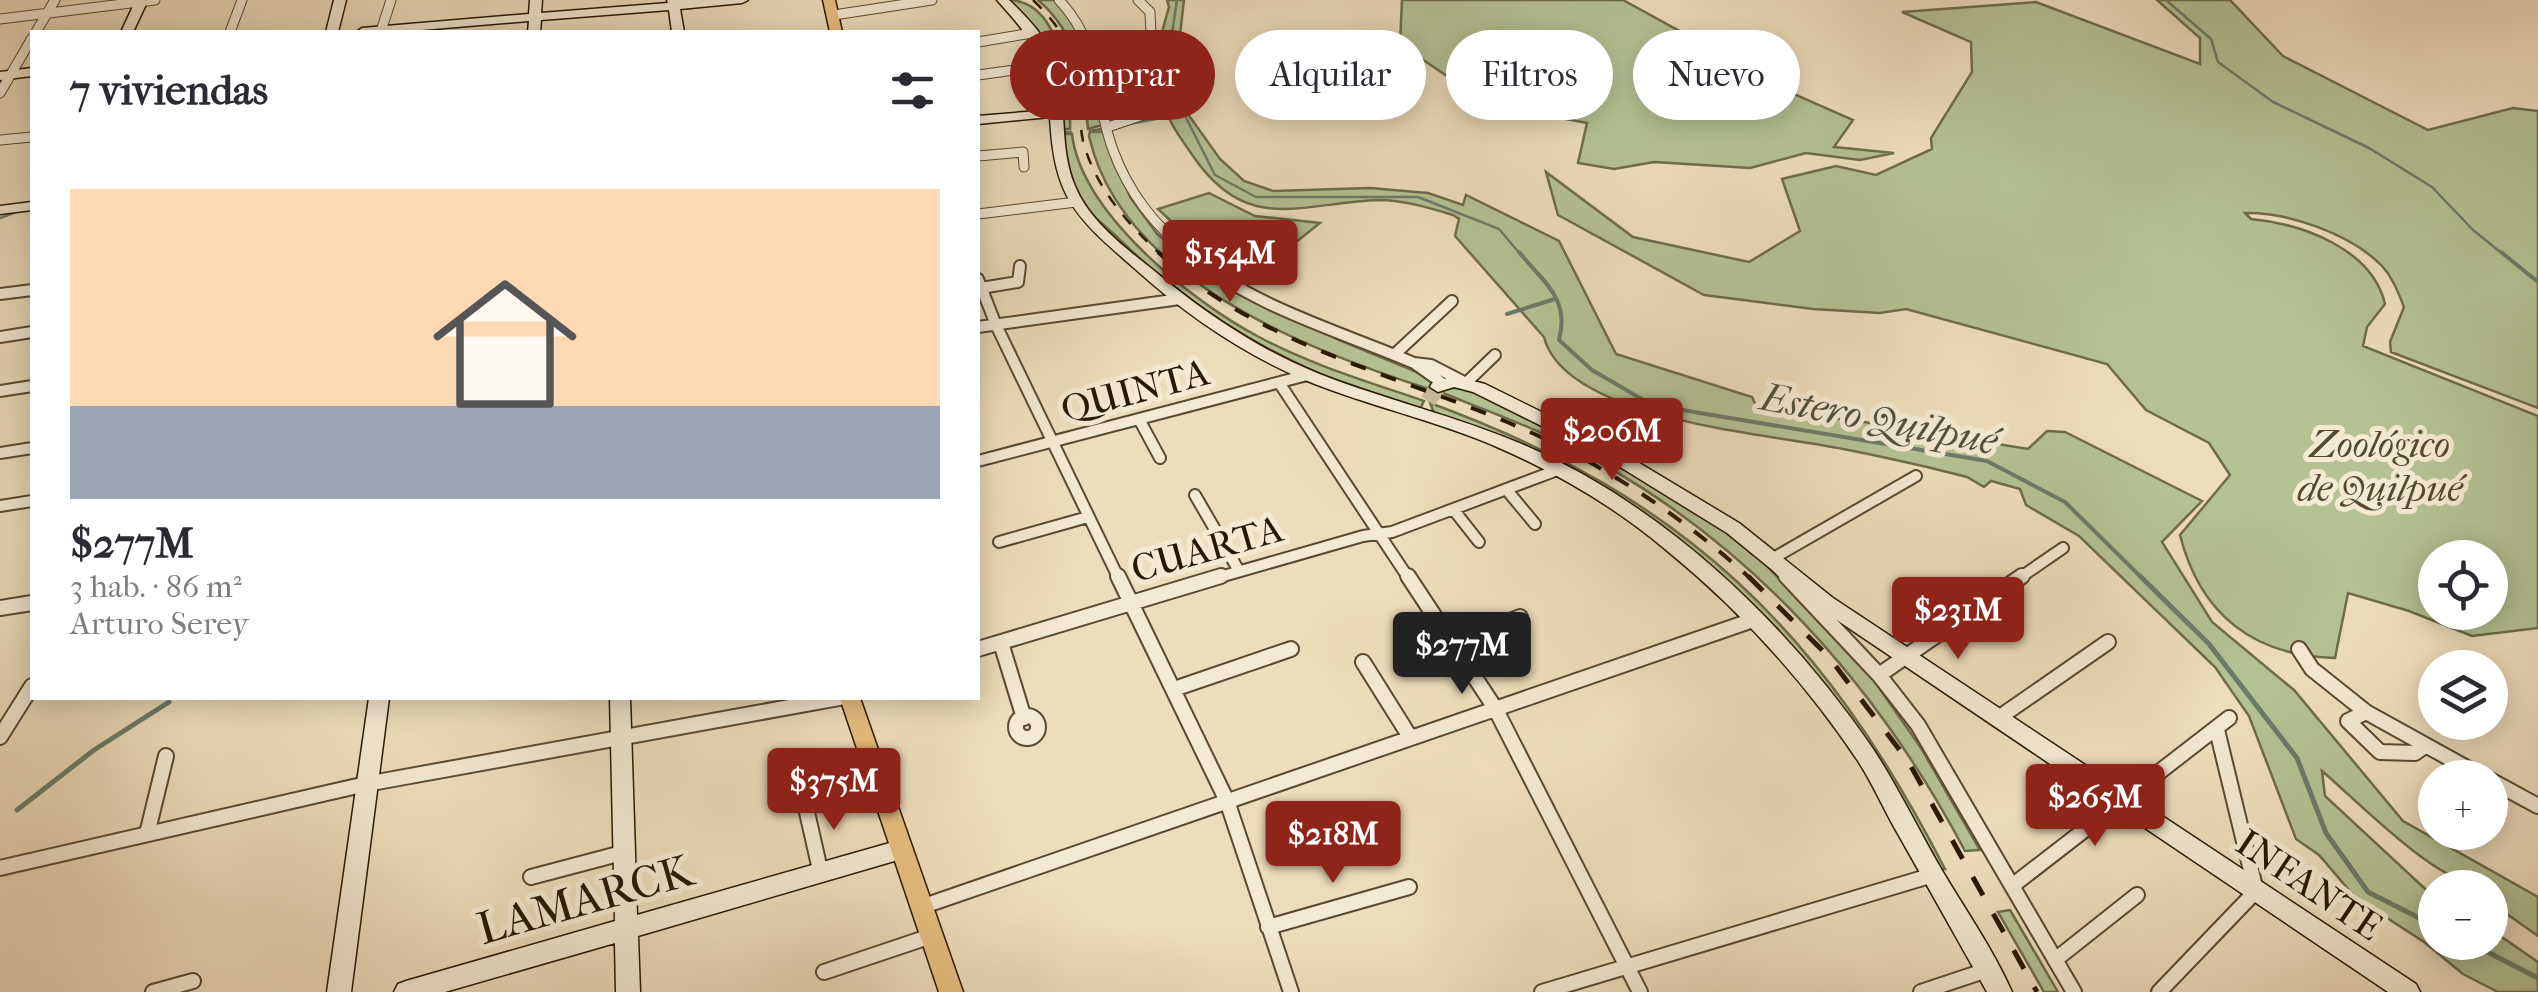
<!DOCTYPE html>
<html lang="es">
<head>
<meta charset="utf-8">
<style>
  body { margin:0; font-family:"IM FELL French Canon",serif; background:#f2f2f3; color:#2b2b33; height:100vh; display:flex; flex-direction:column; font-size:38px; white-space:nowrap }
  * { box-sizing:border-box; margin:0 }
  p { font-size:32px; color:#7c7c81 }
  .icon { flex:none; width:55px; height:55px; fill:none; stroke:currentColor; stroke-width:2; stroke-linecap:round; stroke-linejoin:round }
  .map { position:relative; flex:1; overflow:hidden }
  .sheet { position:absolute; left:30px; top:30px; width:950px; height:670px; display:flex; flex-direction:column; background:#fff; border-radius:0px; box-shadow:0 5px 25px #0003 }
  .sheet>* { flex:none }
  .banner { position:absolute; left:1010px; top:30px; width:950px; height:90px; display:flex; gap:20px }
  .tools { position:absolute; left:2418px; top:540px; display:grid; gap:20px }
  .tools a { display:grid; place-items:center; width:90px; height:90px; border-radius:50%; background:#fff; box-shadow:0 5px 25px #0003; font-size:50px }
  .price { position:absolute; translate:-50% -85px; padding:0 22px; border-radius:10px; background:#8f2418; color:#fff; font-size:32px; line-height:65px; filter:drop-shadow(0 2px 5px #0008) }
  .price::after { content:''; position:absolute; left:50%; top:60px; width:30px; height:22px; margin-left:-15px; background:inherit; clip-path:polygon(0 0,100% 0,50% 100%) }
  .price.on { background:#222; color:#fff }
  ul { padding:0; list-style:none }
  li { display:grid; align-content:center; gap:20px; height:530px; padding:0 40px }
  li+li { border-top:2px solid #e1e1e2 }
  li span { display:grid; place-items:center; height:310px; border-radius:0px; color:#555 }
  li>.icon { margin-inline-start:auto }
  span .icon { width:180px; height:180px; fill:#fffc; stroke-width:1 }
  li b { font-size:42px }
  h2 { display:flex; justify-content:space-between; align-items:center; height:120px; padding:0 40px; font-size:42px }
  .chip { padding:0 35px; border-radius:45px; background:#fff; box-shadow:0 5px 25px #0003; font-size:35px; line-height:90px }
  .chip.on { background:#8f2418; color:#fff }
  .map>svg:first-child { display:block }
  .green { fill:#b5c294; stroke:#6e6c4c; stroke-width:2.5; fill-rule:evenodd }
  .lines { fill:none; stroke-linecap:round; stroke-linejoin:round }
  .stream-far2 { stroke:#6c7b69; stroke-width:2.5 }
  .stream-far1 { stroke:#6c7b69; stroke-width:4 }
  .stream { stroke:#6c7b69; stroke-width:5 }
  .secondary-tunnel { stroke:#c6b597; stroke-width:16; stroke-dasharray:16 9; stroke-linecap:butt }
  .street-far2-casing { stroke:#5a4832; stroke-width:11 }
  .street-far1-casing { stroke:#5a4832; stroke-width:14 }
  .street-casing { stroke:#5a4832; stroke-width:18 }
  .secondary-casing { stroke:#281704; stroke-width:3 }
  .primary-casing { stroke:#281704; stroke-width:3 }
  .street-far2 { stroke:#f4e9d3; stroke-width:9 }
  .street-far1 { stroke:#f4e9d3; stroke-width:10 }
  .street { stroke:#f4e9d3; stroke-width:14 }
  .secondary { fill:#f4e9d3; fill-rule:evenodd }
  .primary { fill:#e7be7e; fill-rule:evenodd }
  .rail-far2 { stroke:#281704; stroke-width:2.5; stroke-dasharray:12 12; stroke-linecap:butt }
  .rail-far1 { stroke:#281704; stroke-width:4; stroke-dasharray:16 16; stroke-linecap:butt }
  .rail { stroke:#281704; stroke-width:5; stroke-dasharray:21 21; stroke-linecap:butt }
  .labels { text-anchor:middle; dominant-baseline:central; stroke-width:10; stroke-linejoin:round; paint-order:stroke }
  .street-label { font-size:38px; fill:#281704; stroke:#f4e9d3 }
  .park-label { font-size:38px; font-style:italic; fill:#524a2f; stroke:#f4e9d3 }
  .water-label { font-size:40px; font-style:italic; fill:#50513f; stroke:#f4e9d3 }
  .near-street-label { font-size:45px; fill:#281704; stroke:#f4e9d3 }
</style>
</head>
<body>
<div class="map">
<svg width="2538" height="992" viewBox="0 0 2538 992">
  <rect width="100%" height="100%" fill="#eeddbc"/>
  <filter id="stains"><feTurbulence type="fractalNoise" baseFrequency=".002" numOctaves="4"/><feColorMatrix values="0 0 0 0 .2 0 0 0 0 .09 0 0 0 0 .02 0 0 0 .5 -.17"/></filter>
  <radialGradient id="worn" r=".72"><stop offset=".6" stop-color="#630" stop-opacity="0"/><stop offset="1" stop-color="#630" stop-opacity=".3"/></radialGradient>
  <path class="green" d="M1008,0C1062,0 1071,90 1070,129H1058L1052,62Z
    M1038,0H1054L1060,5L1086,44L1102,125L1088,129C1083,79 1079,35 1038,0Z
    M1167,0H1184L1174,87L1180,103L1220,159L1244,181L1273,191L1370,188L1428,193L1463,205L1466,195L1559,241L1616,354L1752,397L1759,412L1852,420L2028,449L2047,431L2065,432L2202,501L2162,542L2212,622L2294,690L2403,821L2538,897V936L2490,902V888C2440,888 2361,804 2322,771L2325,796L2435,898V942H2490V929L2538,962V992H2498L2463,974L2424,942L2355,897L2319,855L2296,839L2249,716L2215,667L2079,536L2026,505L2020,489L1991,481L1984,487L1967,477L1927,467C1892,459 1857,451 1821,445C1754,433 1564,416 1544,337L1455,236L1459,219L1453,215C1430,208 1403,200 1379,200C1299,203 1247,235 1193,156C1162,112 1162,110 1163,58L1157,50L1169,7Z
    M1402,0H1623L1796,95L1853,120L1834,147L1894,153L1860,160L1806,153L1750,168L1654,162L1614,169L1578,163L1587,123L1488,104L1400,44Z
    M2157,0H2230L2283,56L2428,130L2513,108L2538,111V408L2391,352L2390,342L2404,307C2398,292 2393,278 2382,266C2351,234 2288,212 2245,213L2251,219C2303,224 2372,249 2385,304L2367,327L2363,346L2538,416V628L2472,636L2409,611L2348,593L2335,658C2253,656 2200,614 2180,535L2230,475L2209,443L2146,410L2107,364L1906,309L1880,313L1813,309L1704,295L1558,215L1546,172L1633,237L1749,262L1800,231L1782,179L1836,166L1876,175L1932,149L1931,138L1972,72L1971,42L1902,12L2036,2L2200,64V38ZM2435,558H2490V612H2435Z
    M1101,129L1105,131L1130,197L1157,234L1187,258L1337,339L1424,375L1434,381L1432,390C1308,350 1121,279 1089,136L1090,131Z
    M1059,134H1072C1081,213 1192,302 1259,337C1311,365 1369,382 1424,401L1421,407L1414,409C1301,374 1203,321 1118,238C1107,227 1094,218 1084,206C1069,187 1065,157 1059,134Z
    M1209,193L1255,216L1320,223L1246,282L1216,263L1158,209Z
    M1448,388H1469L1614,461L1747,545L1868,672L1921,748L1980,850L1965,851C1871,673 1731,521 1546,435C1511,419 1475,406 1440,392Z
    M1430,403C1684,496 1822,630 1945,869H1941L1893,782L1862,736L1651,522L1435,415Z
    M2010,910L2058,992H2044L1998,912Z"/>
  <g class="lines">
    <path class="stream-far2" d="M1177,0L1168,60L1172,90L1215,175L1256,197H1418L1499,229L1521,255
      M2166,0L2211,39L2218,62L2273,102L2369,148L2432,187L2473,230L2504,255
      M1129,124L1183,114
      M1065,132H1071
      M1091,132H1105
      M0,218L19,211"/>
    <path class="stream-far1" d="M1519,252C1544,283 1570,298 1559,340L1592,370L1652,405L1987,461L2065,502L2143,579
      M2501,252L2538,282
      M1507,314L1555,299"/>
    <path class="stream" d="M2140,576L2209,644L2297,758L2326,833L2368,892L2435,926
      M17,810L94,750L169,702
      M2468,942L2538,978"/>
    <path class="secondary-tunnel" d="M1428,401L1438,387"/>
    <defs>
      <path id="street-far2" d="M1059,0C1104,48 1092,94 1113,150C1129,194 1155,225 1190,255
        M834,15L932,0
        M0,19L155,0
        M381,31L391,0
        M36,32L55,0
        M230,32L242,0
        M978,42L1032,33
        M978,75L1050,65
        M0,93L32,38
        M1108,127L1149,113L1154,100L1150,12L1138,0
        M0,140L32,137
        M978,156L1023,152L1024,167
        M978,214L1076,202"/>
      <path id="street-far1" d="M1187,252C1250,306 1339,331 1414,363L1431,365L1466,383L1495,355
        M978,279L996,325L1119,579
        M981,288L1018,282L1020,266
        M0,294L32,290
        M978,327L1180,299
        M0,337L32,332
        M1395,354L1452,301
        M1414,363L1442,383
        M1280,384L1409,579
        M0,391L32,386
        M1140,421L1160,458
        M0,453L32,448
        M978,461L1307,375
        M1506,489L1535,524
        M1195,495L1239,571
        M0,506L32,501
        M1453,509L1479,542
        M999,542L1088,517
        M1213,579L1363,536L1392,532L1560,469
        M1788,579L1770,560L1916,476
        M2018,579L2063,548"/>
      <path id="street" d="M1118,576L1227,801L1291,992
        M1408,576L1495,708L1640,992
        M1786,576L1879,675L1918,725L2074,992
        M0,608L32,603
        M1001,643L1024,718
        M1452,644L1520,617
        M978,649L1221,576
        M2299,649L2312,669L2366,712
        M1363,662L1410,737
        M1879,675L2022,576
        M1174,689L1291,649
        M1016 727a11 11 0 1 1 22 0a11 11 0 1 1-22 0Z
        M1997,719L2108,642
        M0,737L32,686
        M2425,746L2415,753L2380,752L2348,721L2366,712L2485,778
        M2490,780L2538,806
        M806,808L821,874
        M147,834L166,756
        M0,868L366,784L839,698
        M531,877L622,853
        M2012,886L2229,718
        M921,907L1756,619
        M1268,927L1409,887
        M2055,960L2137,895
        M824,972L931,936
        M153,992L193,981
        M1542,992L1933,875
        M1921,992L1987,970
        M2159,992L2256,891L2217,730"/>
      <path id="secondary" d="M136,0H148L133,32H121Z
        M334,0H346L338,32H326Z
        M530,0H542L541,13L668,3L667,0H748L742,3L680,9L684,32H672L669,10L541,20L540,32H528L529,21L398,32H356L362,28L529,14Z
        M997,0H1009C1029,19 1050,41 1057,67C1067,106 1059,149 1075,186C1091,226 1137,256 1169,283C1214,319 1263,351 1317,373C1385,400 1457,416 1524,445C1666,507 1787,623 1873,749C1898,787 1918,829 1940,867C1964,908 1993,949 2012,992H1987C1957,939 1928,887 1898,834C1884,810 1873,784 1858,761C1805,682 1739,609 1665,549C1615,507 1557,473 1497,447C1435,420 1368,406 1305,380C1241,353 1185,314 1134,268C1076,217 1054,199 1050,117L978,124V116L1050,110C1047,57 1031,38 997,0Z
        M32,68V76L0,80V72Z
        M32,202V210L0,214V206Z
        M1453,376L1485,384L1616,449L1739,523L1833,598L2416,984L2420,992H2388L1819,608L1727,533L1604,457L1473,392L1454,387L1438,392L1430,387L1432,383Z
        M369,698H389L351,992H327Z
        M610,698H630L637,915L900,840L908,843L911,850L908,857L638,936L640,992H616L615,943L445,992H394L398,984L406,981L615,921Z"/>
      <path id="primary" d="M823,0H835L842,32H830Z
        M840,698H860L963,992H939Z"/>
    </defs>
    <use href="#street-far2" class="street-far2-casing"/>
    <use href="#street-far1" class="street-far1-casing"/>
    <use href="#street" class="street-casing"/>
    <use href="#secondary" class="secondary-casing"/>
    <use href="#primary" class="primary-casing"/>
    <use href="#street-far2" class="street-far2"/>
    <use href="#street-far1" class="street-far1"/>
    <use href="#street" class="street"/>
    <use href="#secondary" class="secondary"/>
    <use href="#primary" class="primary"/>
    <path class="rail-far2" d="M1033,0C1058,24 1077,51 1080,87C1081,105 1079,123 1083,141C1095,187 1127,223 1161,255"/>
    <path class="rail-far1" d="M1158,252C1255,343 1388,372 1507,422C1596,459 1680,514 1751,579"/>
    <path class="rail" d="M1748,576L1828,656L1908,761L2037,992"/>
  </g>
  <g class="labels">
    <g class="street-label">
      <text transform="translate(1135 391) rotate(-15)">QUINTA</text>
      <text transform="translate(1207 549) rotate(-16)">CUARTA</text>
      <text transform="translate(2309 885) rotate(34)">INFANTE</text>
    </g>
    <g class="park-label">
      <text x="2380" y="444">Zoológico<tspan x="2380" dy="44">de Quilpué</tspan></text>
    </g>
    <g class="water-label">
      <text transform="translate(1879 419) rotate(11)">Estero Quilpué</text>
    </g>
    <g class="near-street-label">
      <text transform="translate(585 900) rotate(-16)">LAMARCK</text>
    </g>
  </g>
  <rect width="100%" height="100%" filter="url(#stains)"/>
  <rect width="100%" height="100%" fill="url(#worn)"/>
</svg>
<div class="tools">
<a><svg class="icon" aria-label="locate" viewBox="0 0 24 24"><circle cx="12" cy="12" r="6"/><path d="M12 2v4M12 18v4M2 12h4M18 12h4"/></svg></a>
<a><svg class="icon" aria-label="layers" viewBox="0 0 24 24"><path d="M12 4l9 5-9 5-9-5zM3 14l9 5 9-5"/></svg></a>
<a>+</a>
<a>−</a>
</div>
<b class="price" style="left:1230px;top:305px">$154M</b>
<b class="price" style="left:1612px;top:483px">$206M</b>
<b class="price" style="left:1958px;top:662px">$231M</b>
<b class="price on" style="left:1462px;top:697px">$277M</b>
<b class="price" style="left:834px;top:833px">$375M</b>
<b class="price" style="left:2095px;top:849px">$265M</b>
<b class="price" style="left:1333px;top:886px">$218M</b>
<div class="banner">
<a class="chip on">Comprar</a>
<a class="chip">Alquilar</a>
<a class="chip">Filtros</a>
<a class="chip">Nuevo</a>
</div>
<section class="sheet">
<h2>7 viviendas<svg class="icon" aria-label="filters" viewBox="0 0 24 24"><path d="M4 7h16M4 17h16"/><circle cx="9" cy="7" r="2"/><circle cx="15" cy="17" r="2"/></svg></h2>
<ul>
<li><span style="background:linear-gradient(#ffd9b3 70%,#9aa5b1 0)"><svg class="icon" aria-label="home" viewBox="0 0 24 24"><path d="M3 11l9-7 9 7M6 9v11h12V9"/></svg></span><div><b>$277M</b><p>3 hab. · 86 m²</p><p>Arturo Serey</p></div></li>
</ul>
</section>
</div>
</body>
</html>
